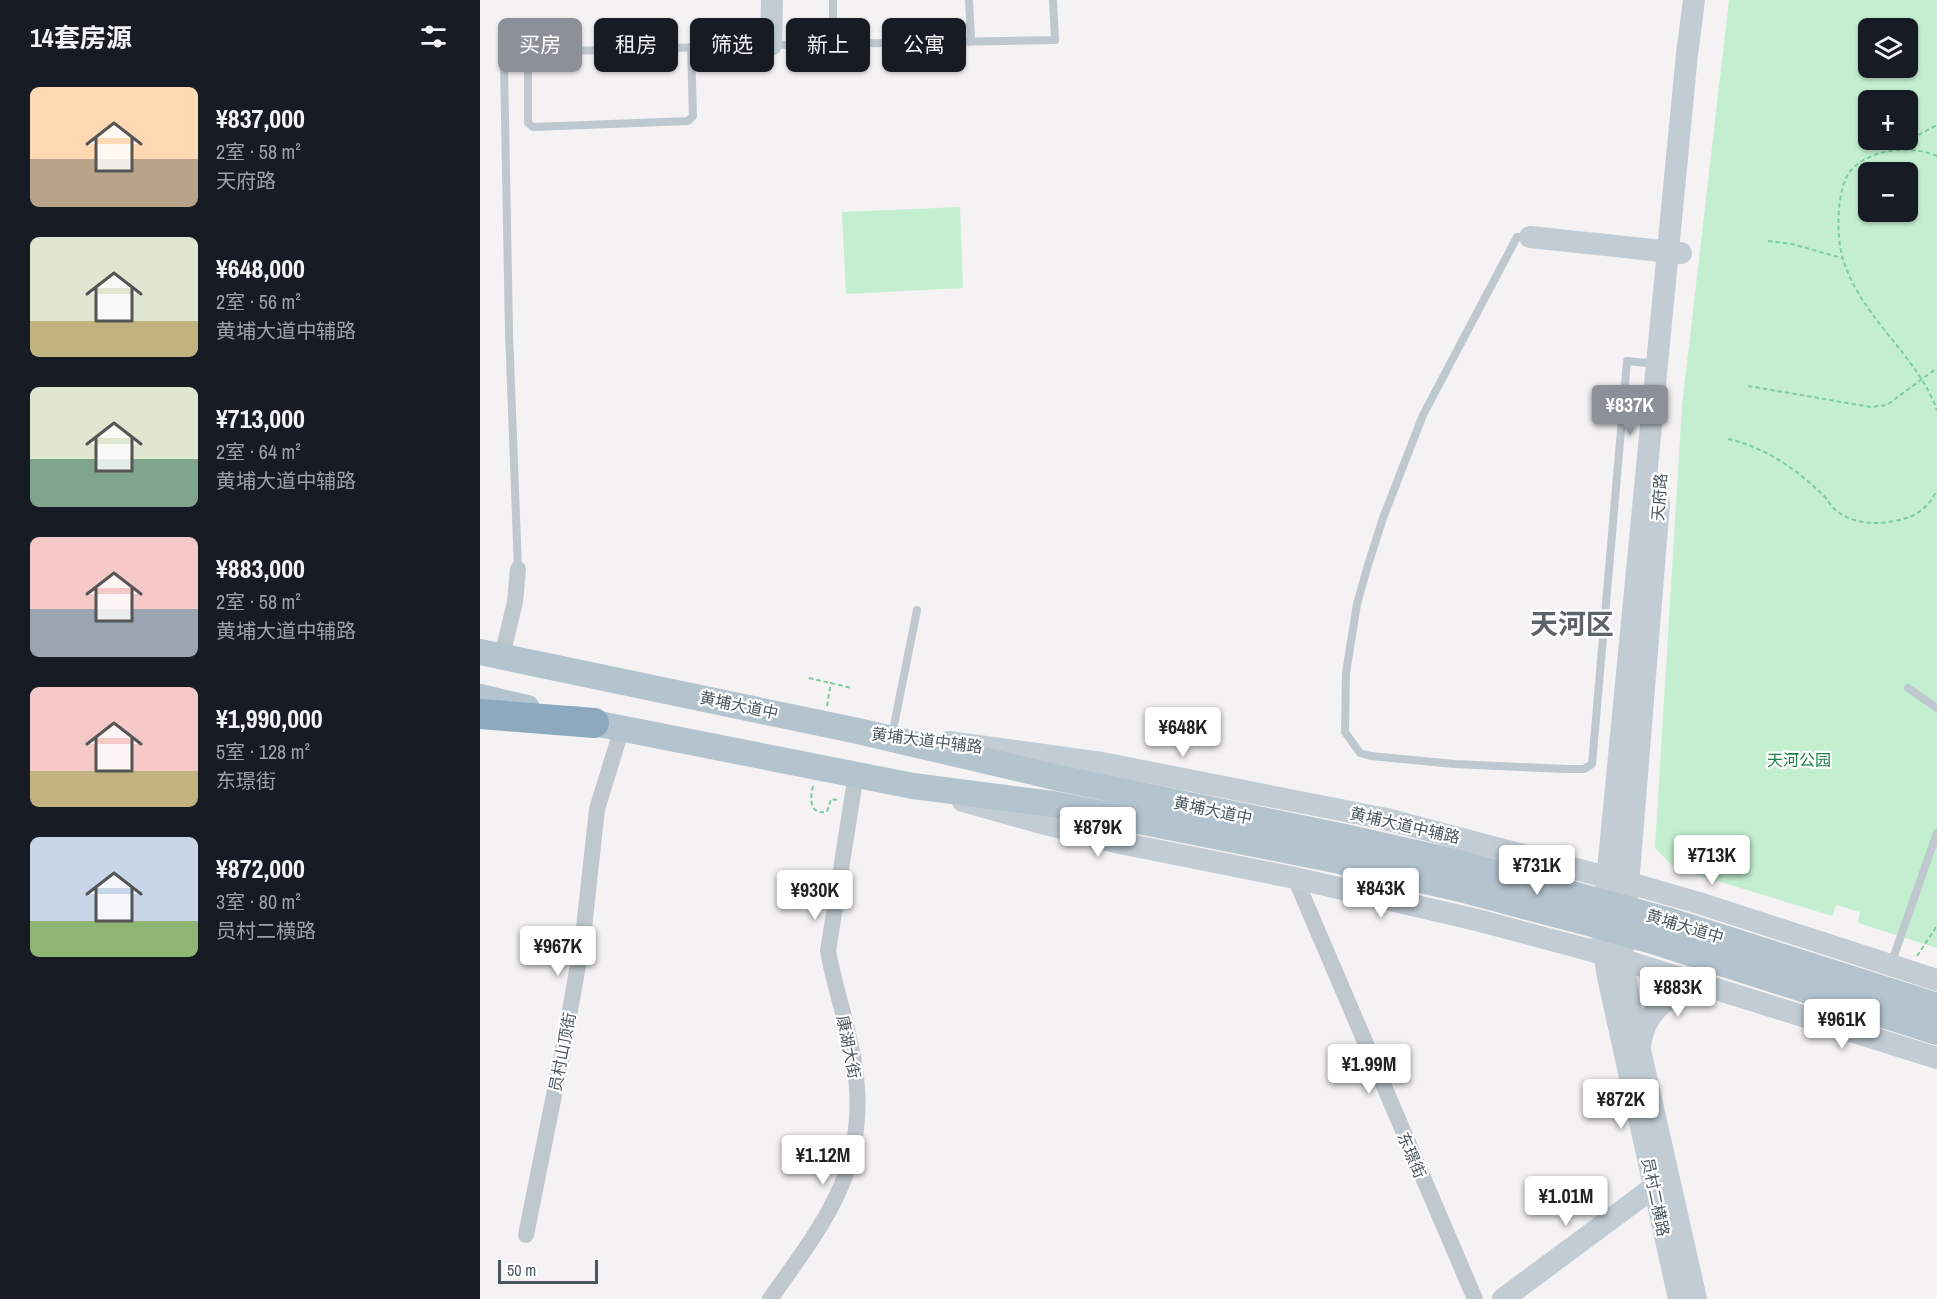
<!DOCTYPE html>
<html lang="zh">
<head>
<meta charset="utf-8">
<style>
  body { margin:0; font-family:"Archivo Narrow","Noto Sans SC",sans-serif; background:#20242c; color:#f1f3f6; height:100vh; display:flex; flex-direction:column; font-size:22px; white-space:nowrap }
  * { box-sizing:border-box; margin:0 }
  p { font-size:20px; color:#9ea1a6 }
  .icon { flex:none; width:33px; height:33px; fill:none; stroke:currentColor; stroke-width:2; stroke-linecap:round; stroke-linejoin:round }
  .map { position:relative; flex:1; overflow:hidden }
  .panel { display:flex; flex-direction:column; background:#171b24; width:480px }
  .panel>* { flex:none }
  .hud { position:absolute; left:18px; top:18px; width:570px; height:54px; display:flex; gap:12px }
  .tools { position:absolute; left:1378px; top:18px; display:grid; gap:12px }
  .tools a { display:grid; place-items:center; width:60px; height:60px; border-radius:9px; background:#171b24; box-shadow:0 2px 4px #0004; font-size:30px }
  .scale { position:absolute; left:18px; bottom:15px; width:100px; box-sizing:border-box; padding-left:6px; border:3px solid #4a575f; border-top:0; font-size:16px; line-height:21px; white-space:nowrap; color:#4a575f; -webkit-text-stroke:4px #fff; paint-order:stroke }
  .price { position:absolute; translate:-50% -51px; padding:0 14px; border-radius:6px; background:#fff; color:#222; font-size:20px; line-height:39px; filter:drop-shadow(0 2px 3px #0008) }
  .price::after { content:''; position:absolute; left:50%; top:36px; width:18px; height:14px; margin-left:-9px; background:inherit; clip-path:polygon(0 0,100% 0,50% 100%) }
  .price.current { background:#8c9099; color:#fff }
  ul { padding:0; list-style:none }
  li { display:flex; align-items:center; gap:18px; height:150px; padding:0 30px }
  li span { display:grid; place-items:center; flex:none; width:168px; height:120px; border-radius:9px; color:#555 }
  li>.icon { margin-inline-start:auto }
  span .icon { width:72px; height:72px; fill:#fffc; stroke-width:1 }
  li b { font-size:26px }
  h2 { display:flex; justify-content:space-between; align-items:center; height:72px; padding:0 30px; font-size:26px }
  .chip { padding:0 21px; border-radius:9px; background:#171b24; box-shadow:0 2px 4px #0004; font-size:21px; line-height:54px }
  .chip.current { background:#8c9099; color:#fff }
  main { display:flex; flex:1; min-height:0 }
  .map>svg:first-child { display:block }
  .green { fill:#c3efd0; fill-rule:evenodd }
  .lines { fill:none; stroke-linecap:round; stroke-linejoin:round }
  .path { stroke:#7ccd9d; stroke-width:2; stroke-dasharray:4.5 3; stroke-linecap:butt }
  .lane { stroke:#bec8ce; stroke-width:8 }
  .street { stroke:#bec8ce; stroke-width:16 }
  .secondary { stroke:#c1ccd5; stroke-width:22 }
  .primary { stroke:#b3c4cf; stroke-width:26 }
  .highway { stroke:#8ca9bf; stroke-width:30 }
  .labels { text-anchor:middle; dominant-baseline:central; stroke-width:4.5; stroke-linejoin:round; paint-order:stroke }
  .street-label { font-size:16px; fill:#4a575f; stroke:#fff }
  .park-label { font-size:16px; fill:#1a8144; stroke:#fff }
  .town-label { font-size:28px; font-weight:bold; fill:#5e6367; stroke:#fff }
</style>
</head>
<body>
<main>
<section class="panel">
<h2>14套房源<svg class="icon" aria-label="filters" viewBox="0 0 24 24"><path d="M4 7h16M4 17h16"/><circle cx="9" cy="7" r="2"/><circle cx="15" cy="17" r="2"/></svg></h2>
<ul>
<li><span style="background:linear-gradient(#ffd9b3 60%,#b9a48a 0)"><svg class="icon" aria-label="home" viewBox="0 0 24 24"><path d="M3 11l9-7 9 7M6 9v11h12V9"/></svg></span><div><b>¥837,000</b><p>2室 · 58 m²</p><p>天府路</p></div></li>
<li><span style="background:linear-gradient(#dfe7d0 70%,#c2b280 0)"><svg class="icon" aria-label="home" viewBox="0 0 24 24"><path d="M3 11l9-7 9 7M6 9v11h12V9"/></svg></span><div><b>¥648,000</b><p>2室 · 56 m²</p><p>黄埔大道中辅路</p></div></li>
<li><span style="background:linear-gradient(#dfe7d0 60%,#7fa58c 0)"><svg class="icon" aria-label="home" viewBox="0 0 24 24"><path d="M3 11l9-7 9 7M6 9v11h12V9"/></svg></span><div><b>¥713,000</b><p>2室 · 64 m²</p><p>黄埔大道中辅路</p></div></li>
<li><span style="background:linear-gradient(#f6c9c9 60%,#9aa5b1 0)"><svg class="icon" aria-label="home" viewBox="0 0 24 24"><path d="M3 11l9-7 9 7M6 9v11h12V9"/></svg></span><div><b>¥883,000</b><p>2室 · 58 m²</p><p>黄埔大道中辅路</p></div></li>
<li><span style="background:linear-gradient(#f6c9c9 70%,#c2b280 0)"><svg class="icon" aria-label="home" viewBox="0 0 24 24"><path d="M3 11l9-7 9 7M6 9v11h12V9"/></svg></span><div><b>¥1,990,000</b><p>5室 · 128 m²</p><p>东璟街</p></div></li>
<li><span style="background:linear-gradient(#c9d6e8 70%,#8fb573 0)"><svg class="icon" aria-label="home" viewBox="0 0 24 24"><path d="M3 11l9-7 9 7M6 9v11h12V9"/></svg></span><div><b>¥872,000</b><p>3室 · 80 m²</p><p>员村二横路</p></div></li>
</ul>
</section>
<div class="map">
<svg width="1457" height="1299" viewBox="0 0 1457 1299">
  <rect width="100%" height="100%" fill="#f4f2f2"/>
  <path class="green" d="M1249,0H1457V948L1378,923L1380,912L1356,905L1352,916L1195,868L1175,848L1202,406ZM1389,28H1428V68H1389ZM1389,100H1428V140H1389ZM1389,172H1428V212H1389Z
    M480,207L483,288L366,294L362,212Z"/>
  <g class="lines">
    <path class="path" d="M1412,149L1457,125
      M1457,156C1431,145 1392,148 1371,170C1356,188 1356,237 1363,259C1381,318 1437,355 1457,410
      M1288,241L1312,244L1362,258
      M1268,386L1391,407L1407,405L1457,368
      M1248,439C1285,447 1318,470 1345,497C1349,502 1352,508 1357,511C1376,527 1410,525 1432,516C1443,511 1452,501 1457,490
      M329,678L372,688
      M347,706L351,682
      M333,786C330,798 329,815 347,812L351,799L357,800
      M1437,956L1457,926"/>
    <path class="lane" d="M489,42L491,39L489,0
      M353,44V0
      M211,47L213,116L208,121L53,127L48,123V60L54,52L291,45L575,40L573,0
      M24,64L29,332L38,569
      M1050,237H1037L943,415L903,518L888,565L877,604L866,673L865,732L880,753L891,756L974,764L1086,769H1104L1112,764L1147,361L1177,364
      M1428,688L1457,708
      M412,735L437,610
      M1411,964L1457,833"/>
    <path class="street" d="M22,656L35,602L38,569
      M815,878L995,1299
      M46,1235L83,1050L103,937L117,809L142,728
      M290,1299C346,1220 391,1166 374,1062C368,1025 355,989 348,951L376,774"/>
    <path class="secondary" d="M291,45L292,0
      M1050,237L1201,253
      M1179,503L1142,959L1151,1010L1216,1299
      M469,742L622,763L906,819L1149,883L1219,903L1457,980
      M483,801L554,821L640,843L815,878L997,920L1124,954L1457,1058
      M1160,1045C1166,1006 1192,991 1230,989
      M1023,1299L1174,1187
      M1199,1299L1128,977L1123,947L1122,932L1207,54L1214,0"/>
    <path class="primary" d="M0,652L378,731L583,779L865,837L980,863L1187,920L1457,1006
      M0,697L47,708
      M94,719L433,786L573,804L860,861L980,889L1112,924L1179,943L1457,1032"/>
    <path class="highway" d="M0,714L114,723"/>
  </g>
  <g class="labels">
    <g class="street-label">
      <text transform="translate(1179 497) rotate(-86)">天府路</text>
      <text transform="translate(259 705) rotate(12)">黄埔大道中</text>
      <text transform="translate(447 740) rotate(7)">黄埔大道中辅路</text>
      <text transform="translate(733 810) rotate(12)">黄埔大道中</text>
      <text transform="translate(925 825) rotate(13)">黄埔大道中辅路</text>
      <text transform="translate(1205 926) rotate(17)">黄埔大道中</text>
      <text transform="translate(369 1047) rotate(79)">康湖大街</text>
      <text transform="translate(82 1052) rotate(-79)">员村山顶街</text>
      <text transform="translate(932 1155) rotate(67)">东璟街</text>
      <text transform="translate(1176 1197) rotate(78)">员村二横路</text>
    </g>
    <g class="park-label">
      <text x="1319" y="760">天河公园</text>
    </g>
    <g class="town-label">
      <text x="1092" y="624">天河区</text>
    </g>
  </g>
</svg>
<div class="tools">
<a><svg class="icon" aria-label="layers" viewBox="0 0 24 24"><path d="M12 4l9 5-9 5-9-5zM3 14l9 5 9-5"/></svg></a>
<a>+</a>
<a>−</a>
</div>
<div class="scale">50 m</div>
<b class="price current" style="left:1150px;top:436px">¥837K</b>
<b class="price" style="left:703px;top:758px">¥648K</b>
<b class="price" style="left:618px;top:858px">¥879K</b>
<b class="price" style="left:1232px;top:886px">¥713K</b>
<b class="price" style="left:1057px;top:896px">¥731K</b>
<b class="price" style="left:901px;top:919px">¥843K</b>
<b class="price" style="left:335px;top:921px">¥930K</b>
<b class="price" style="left:78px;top:977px">¥967K</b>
<b class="price" style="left:1198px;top:1018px">¥883K</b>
<b class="price" style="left:1362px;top:1050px">¥961K</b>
<b class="price" style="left:889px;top:1095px">¥1.99M</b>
<b class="price" style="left:1141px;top:1130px">¥872K</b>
<b class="price" style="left:343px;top:1186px">¥1.12M</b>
<b class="price" style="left:1086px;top:1227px">¥1.01M</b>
<div class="hud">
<a class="chip current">买房</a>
<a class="chip">租房</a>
<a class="chip">筛选</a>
<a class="chip">新上</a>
<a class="chip">公寓</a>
</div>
</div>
</main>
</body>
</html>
